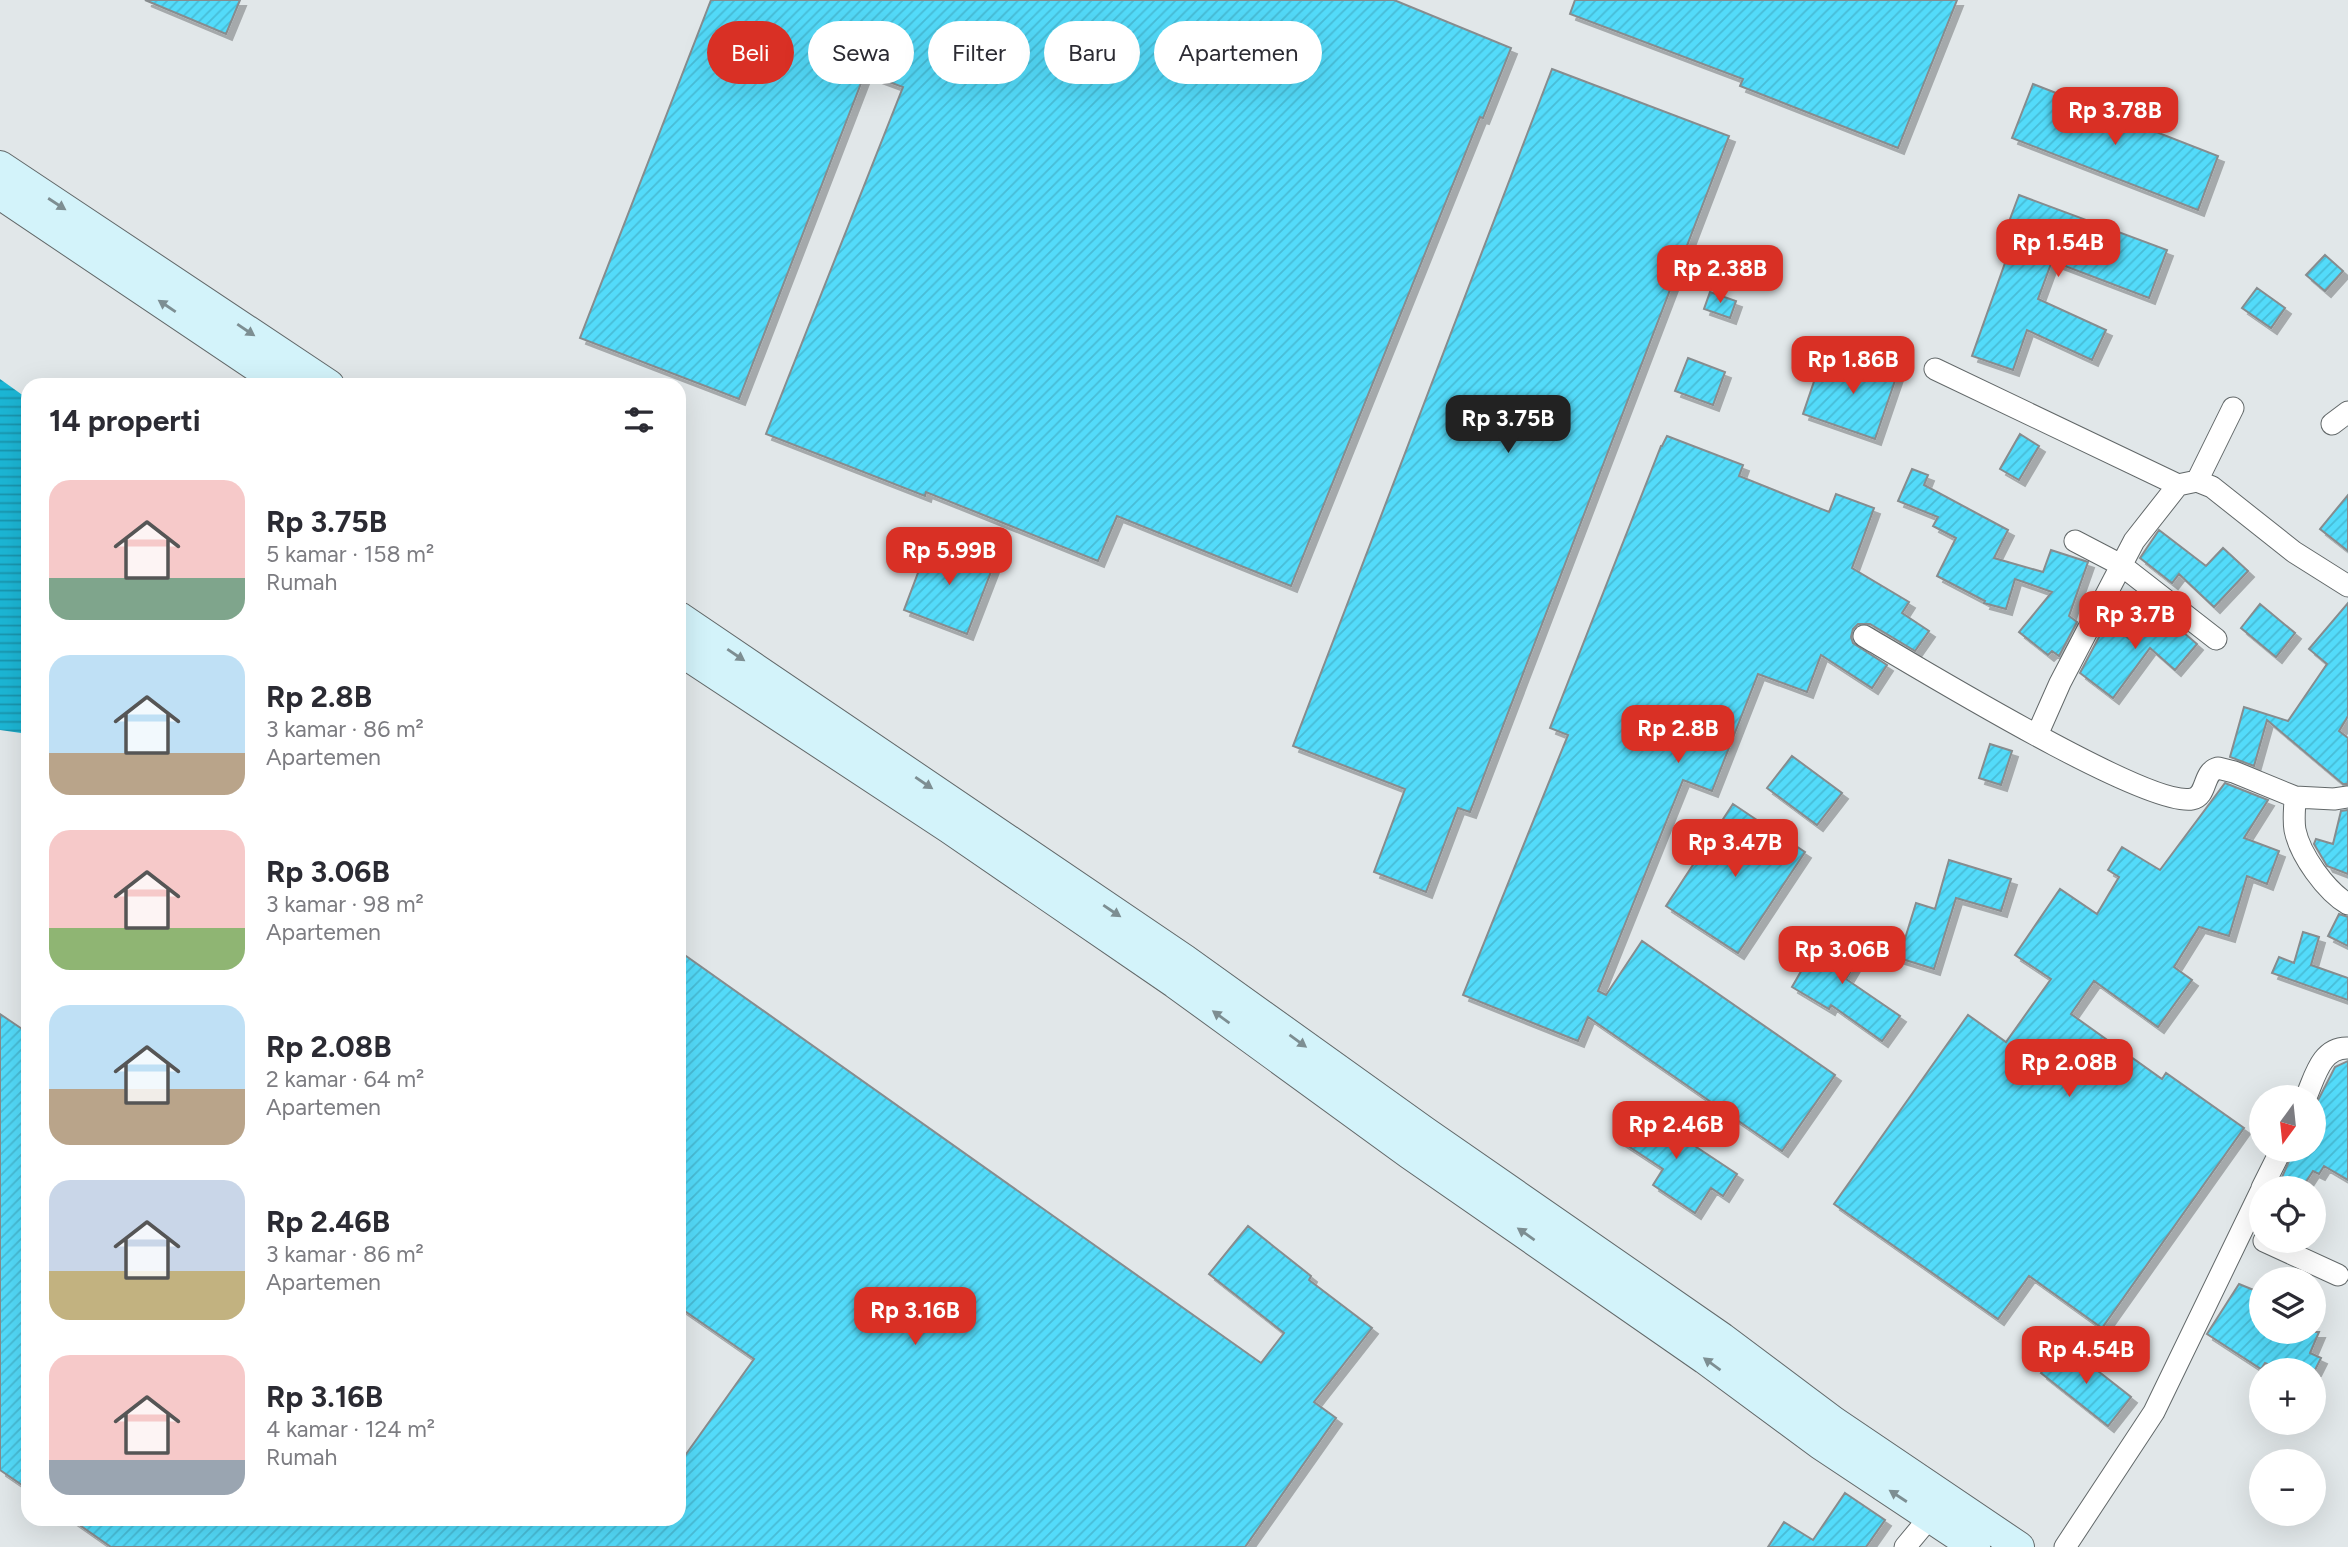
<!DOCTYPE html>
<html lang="id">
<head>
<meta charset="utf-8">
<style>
  body { margin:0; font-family:Figtree,sans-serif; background:#f7f7f7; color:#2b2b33; height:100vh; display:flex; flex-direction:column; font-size:26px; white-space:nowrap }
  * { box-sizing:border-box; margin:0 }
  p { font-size:23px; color:#7c7c81 }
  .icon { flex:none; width:38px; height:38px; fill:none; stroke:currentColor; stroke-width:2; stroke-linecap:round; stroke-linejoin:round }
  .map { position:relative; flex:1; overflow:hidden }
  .sheet { position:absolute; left:21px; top:378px; width:665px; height:1148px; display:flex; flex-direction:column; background:#fff; border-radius:21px; box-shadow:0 7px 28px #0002 }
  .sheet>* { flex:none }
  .hud { position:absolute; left:707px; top:21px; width:665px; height:63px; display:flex; gap:14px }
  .needle { width:46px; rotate:195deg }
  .controls { position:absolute; left:2249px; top:1085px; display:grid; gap:14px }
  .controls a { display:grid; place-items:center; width:77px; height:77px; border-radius:50%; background:#fff; box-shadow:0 7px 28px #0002; font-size:35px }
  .price { position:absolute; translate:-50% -60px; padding:0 16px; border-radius:14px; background:#d93025; color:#fff; font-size:23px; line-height:46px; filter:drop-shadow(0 2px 4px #0008) }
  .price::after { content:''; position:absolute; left:50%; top:42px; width:21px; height:16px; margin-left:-10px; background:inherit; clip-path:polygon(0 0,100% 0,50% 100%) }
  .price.selected { background:#222; color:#fff }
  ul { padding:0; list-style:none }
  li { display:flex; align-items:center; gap:21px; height:175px; padding:0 28px }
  li span { display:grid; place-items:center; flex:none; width:196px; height:140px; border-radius:21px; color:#555 }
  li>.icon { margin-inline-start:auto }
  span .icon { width:84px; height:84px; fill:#fffc; stroke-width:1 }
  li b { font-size:30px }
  h2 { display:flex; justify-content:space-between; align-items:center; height:84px; padding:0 28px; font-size:30px }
  .pill { padding:0 24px; border-radius:32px; background:#fff; box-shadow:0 7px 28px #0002; font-size:24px; line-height:63px }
  .pill.selected { background:#d93025; color:#fff }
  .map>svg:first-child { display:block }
  .water { fill:url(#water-rules) }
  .building { fill:url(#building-hatch); stroke:#878c8e; stroke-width:2; filter:url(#shadow) }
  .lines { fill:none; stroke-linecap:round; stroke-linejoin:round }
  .street-casing { stroke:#626869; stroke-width:23 }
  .secondary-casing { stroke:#626869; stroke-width:32 }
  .street { stroke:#fff; stroke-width:21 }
  .secondary { stroke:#d3f3fa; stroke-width:30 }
  .oneway { fill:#7d8e92 }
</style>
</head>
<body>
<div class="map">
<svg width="2348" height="1547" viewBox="0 0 2348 1547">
  <defs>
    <pattern id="water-rules" width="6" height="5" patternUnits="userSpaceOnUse" patternTransform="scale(1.75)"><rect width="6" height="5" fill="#1cb6d5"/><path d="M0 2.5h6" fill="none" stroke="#1994ad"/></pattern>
    <pattern id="building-hatch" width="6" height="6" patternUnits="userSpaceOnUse" patternTransform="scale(1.75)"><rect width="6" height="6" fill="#53dbfa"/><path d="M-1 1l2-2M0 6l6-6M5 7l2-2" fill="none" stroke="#48bcd6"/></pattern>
    <filter id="shadow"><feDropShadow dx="6" dy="6" stdDeviation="0" flood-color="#0004"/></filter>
  </defs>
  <rect width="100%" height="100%" fill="#e1e7e9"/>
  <path class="water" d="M0,379L28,399V734L0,730Z"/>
  <path class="building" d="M145,0H240L226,34Z
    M711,0H1394L1511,48L1483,118L1480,117L1291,586L1117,516L1098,561L926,492L925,496L766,434L903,87L865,73L739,399L580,338Z
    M1575,0H1957L1898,148L1740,86L1743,79L1570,14Z
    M1552,69L1729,136L1470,812L1458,808L1426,892L1374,872L1405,789L1293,746Z
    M2033,84L2218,156L2198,210L2012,138Z
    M2019,195L2167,250L2149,298L2052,261L2038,299L2106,330L2092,360L2027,330L2013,370L1972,356L2011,246L2001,243Z
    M2325,255L2343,271L2325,291L2306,275Z
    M2257,288L2285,308L2271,328L2242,308Z
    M1710,292L1736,301L1730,318L1704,309Z
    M1869,356L1900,366L1875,439L1803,414L1821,361L1863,374Z
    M1688,358L1725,372L1713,405L1675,391Z
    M2020,434L2039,446L2019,480L2000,469Z
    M1667,436L1743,465L1739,476L1829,512L1836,494L1874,508L1852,568L1909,602L1902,613L1929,631L1915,651L1870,624H1858L1853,629L1851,637L1853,643L1887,665L1872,688L1821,655L1807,692L1758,674L1712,791L1683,780L1598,991L1606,995L1642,941L1835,1075L1782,1151L1588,1017L1578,1041L1463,995L1568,735L1550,728L1661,446H1662Z
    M1912,469L1928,475L1924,485L2008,530L1994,558L2043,572L2051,550L2088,562L2069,616L2077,622L2059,656L2052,651L2048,655L2019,632L2052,592L2015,579L2006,609L1984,603L1985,601L1937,576L1956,538L1933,526L1938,517L1898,501Z
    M2348,495V551L2320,529Z
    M2159,530L2206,566L2223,548L2248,571L2214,607L2179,574L2172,583L2140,558Z
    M930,541L994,564L967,634L904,610Z
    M2348,603V716L2339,731L2348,738V784H2343L2267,720L2254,766L2230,757L2244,707L2288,721L2327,664L2309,649Z
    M2260,604L2295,633L2276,657L2241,628Z
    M2155,608L2197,644L2175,670L2150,648L2113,698L2080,673L2099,637L2109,624L2129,639Z
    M1990,744L2012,751L2001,785L1979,778Z
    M1792,756L1842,793L1817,825L1767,788Z
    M2225,783L2268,800L2244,838L2279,851L2267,884L2247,876L2229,936L2199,927L2174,967L2192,980L2158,1027L2094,981L2071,1014L2162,1079L2166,1073L2244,1128L2102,1328L2029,1276L1998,1319L1834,1204L1968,1015L2006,1042L2051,979L2015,955L2060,889L2097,914L2119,877L2108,870L2122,847L2160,870Z
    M1733,804L1805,852L1738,953L1666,906Z
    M2348,810V874L2327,866L2314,844L2316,839L2333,844L2341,811Z
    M1949,860L2011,879L2001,911L1956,898L1934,969L1899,958L1916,903L1935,909Z
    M2339,914L2348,917V946L2328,936Z
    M1825,930L1862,952L1846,979L1900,1016L1882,1041L1831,1005L1829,1009L1792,987Z
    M2303,932L2319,937L2311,965L2348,978V1000L2272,973L2279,957L2294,963Z
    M679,951L1261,1363L1284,1333L1209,1274L1248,1226L1311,1276L1309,1280L1372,1328L1314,1402L1336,1418L1245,1547H111L71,1519H679V1464L754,1359L679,1307Z
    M0,1014L28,1033V1489L0,1470Z
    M2348,1061V1180L2324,1166L2319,1174L2313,1171L2302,1188L2282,1177L2294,1150H2314V1108L2335,1067Z
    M1636,1107L1737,1174L1723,1196L1711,1188L1695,1213L1653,1185L1663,1169L1616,1138Z
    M2239,1284L2261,1293V1332H2319L2310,1353L2321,1358L2315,1370H2282L2265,1363L2261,1369L2207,1334Z
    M2062,1346L2082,1362L2084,1360L2131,1397L2108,1426L2041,1373Z
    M1845,1493L1885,1520L1866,1547H1768L1784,1522L1813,1540Z"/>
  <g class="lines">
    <defs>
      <path id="street" d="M1935,369L2178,485
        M2332,424L2348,412
        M2197,481L2233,408
        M2075,541L2121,565L2216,639
        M1864,636C1914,665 2147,808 2192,799C2208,796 2202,772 2218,768L2234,772L2295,797C2295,807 2293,819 2295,830C2300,855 2326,891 2348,904
        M2037,735L2060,683L2134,541L2178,485L2197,481L2212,487L2294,552L2348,586
        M2295,797L2334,799L2348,797
        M2306,1097C2315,1077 2321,1047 2348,1048
        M2262,1188L2281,1150
        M2264,1241L2338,1275
        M1905,1547L1930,1517
        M2065,1547L2154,1412L2261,1191"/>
      <path id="secondary" d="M0,166L329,385
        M0,194L284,385
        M679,617L1185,960L1425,1132L1722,1338L1834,1422L2019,1547
        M679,650L949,828L1175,983L1410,1154L1705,1359L1820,1444L1975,1547"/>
    </defs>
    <use href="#street" class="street-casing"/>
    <use href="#secondary" class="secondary-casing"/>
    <use href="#street" class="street"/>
    <use href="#secondary" class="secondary"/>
  </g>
  <defs><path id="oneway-solid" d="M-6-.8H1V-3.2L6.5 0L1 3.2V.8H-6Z" transform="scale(1.75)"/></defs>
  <g class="oneway">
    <use href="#oneway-solid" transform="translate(57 204) rotate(33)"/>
    <use href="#oneway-solid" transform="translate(167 306) rotate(-146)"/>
    <use href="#oneway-solid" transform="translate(246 330) rotate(34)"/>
    <use href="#oneway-solid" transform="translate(736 655) rotate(34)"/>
    <use href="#oneway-solid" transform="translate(924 783) rotate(34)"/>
    <use href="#oneway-solid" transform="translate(1112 911) rotate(34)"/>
    <use href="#oneway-solid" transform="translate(1221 1017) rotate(-144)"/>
    <use href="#oneway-solid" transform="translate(1298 1041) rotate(36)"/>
    <use href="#oneway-solid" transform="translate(1526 1234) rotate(-145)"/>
    <use href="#oneway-solid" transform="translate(1712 1364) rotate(-144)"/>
    <use href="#oneway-solid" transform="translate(1898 1496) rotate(-147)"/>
  </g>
</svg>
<div class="controls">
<a><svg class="needle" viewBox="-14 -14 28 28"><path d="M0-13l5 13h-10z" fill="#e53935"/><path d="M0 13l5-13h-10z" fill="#7c7c81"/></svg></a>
<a><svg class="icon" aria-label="locate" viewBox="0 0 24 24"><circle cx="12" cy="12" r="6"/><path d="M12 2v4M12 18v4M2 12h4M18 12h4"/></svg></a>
<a><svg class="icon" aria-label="layers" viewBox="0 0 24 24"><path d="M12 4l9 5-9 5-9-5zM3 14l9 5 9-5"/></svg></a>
<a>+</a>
<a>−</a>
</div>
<b class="price" style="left:2115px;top:147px">Rp 3.78B</b>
<b class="price" style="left:2058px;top:279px">Rp 1.54B</b>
<b class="price" style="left:1720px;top:305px">Rp 2.38B</b>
<b class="price" style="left:1853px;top:396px">Rp 1.86B</b>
<b class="price selected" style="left:1508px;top:455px">Rp 3.75B</b>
<b class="price" style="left:949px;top:587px">Rp 5.99B</b>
<b class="price" style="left:2135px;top:651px">Rp 3.7B</b>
<b class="price" style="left:1678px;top:765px">Rp 2.8B</b>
<b class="price" style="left:1735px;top:879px">Rp 3.47B</b>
<b class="price" style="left:1842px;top:986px">Rp 3.06B</b>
<b class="price" style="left:2069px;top:1099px">Rp 2.08B</b>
<b class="price" style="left:1676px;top:1161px">Rp 2.46B</b>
<b class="price" style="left:915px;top:1347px">Rp 3.16B</b>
<b class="price" style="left:2086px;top:1386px">Rp 4.54B</b>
<div class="hud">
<a class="pill selected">Beli</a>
<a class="pill">Sewa</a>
<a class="pill">Filter</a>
<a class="pill">Baru</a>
<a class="pill">Apartemen</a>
</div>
<section class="sheet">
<h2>14 properti<svg class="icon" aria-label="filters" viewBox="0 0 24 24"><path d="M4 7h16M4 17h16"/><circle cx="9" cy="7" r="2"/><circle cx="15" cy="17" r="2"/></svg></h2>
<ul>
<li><span style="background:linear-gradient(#f6c9c9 70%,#7fa58c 0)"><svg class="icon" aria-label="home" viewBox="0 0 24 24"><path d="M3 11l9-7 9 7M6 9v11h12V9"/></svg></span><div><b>Rp 3.75B</b><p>5 kamar · 158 m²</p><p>Rumah</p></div></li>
<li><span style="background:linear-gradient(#bfe0f5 70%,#b9a48a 0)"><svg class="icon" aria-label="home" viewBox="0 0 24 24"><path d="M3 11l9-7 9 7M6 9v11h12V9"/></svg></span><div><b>Rp 2.8B</b><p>3 kamar · 86 m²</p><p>Apartemen</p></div></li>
<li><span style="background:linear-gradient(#f6c9c9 70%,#8fb573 0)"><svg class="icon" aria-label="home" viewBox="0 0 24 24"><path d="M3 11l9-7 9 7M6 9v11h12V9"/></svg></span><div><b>Rp 3.06B</b><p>3 kamar · 98 m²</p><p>Apartemen</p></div></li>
<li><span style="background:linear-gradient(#bfe0f5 60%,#b9a48a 0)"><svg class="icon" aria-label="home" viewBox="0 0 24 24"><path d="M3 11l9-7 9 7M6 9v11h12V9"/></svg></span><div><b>Rp 2.08B</b><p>2 kamar · 64 m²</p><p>Apartemen</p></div></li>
<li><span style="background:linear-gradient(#c9d6e8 65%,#c2b280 0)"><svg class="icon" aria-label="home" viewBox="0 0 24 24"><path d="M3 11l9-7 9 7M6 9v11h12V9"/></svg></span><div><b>Rp 2.46B</b><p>3 kamar · 86 m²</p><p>Apartemen</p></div></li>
<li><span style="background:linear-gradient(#f6c9c9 75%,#9aa5b1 0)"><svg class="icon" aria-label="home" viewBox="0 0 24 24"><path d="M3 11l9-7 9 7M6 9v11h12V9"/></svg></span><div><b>Rp 3.16B</b><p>4 kamar · 124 m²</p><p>Rumah</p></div></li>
</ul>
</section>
</div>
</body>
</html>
